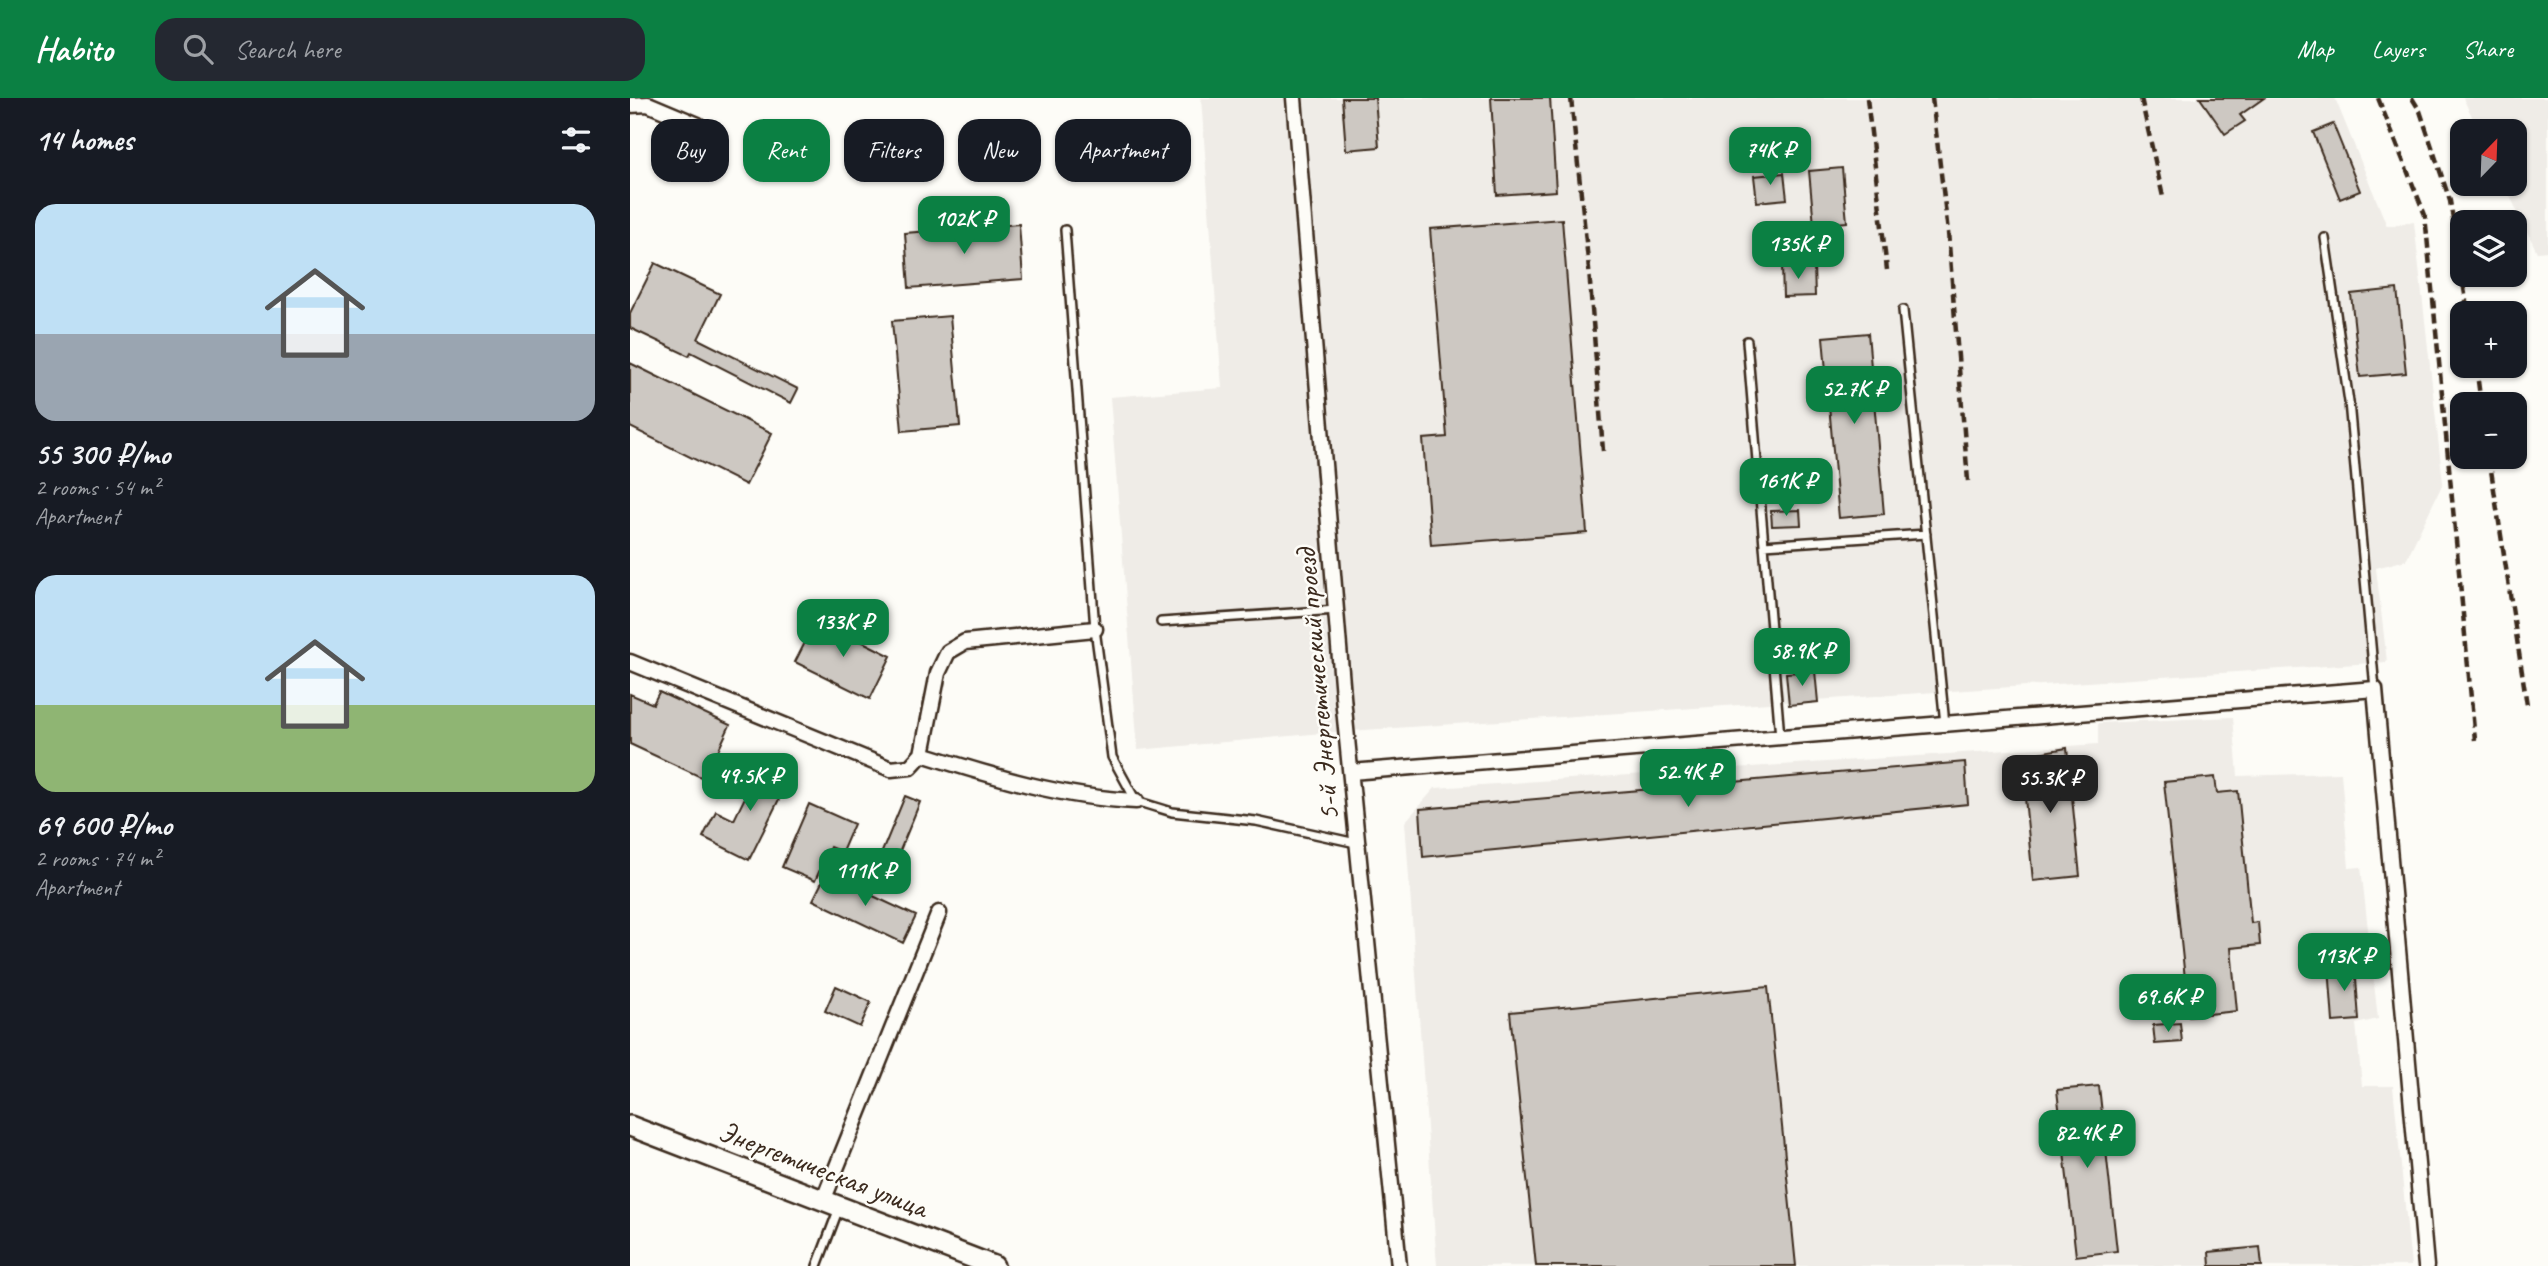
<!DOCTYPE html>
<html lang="en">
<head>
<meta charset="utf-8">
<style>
  body { margin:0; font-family:Caveat,sans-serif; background:#242831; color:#f1f3f6; height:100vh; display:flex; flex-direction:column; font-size:26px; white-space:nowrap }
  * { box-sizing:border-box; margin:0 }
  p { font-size:23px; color:#9ea1a6 }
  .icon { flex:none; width:38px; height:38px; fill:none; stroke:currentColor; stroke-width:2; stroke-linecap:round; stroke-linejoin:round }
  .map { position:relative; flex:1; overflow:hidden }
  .panel { display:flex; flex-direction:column; background:#171b24; width:630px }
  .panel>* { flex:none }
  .banner { position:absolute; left:21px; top:21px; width:665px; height:63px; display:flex; gap:14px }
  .needle { width:46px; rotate:23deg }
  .fabs { position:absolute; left:1820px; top:21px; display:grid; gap:14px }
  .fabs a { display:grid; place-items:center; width:77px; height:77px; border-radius:14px; background:#171b24; box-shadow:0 2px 5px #0004; font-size:35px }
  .price { position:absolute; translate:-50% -60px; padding:0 16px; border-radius:14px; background:#0b8043; color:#fff; font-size:23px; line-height:46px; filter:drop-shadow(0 2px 4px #0008) }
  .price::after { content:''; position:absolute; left:50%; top:42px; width:21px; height:16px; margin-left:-10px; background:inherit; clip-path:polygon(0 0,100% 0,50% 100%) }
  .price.current { background:#222; color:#fff }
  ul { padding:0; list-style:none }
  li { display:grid; align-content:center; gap:14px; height:371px; padding:0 35px }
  li span { display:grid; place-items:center; height:217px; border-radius:21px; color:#555 }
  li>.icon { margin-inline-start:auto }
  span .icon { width:126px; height:126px; fill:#fffc; stroke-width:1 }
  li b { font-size:30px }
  h2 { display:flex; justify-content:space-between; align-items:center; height:84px; padding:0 35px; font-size:30px }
  .tag { padding:0 24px; border-radius:21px; background:#171b24; box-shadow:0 2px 5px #0004; font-size:24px; line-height:63px }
  .tag.current { background:#0b8043; color:#fff }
  header { display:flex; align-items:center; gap:42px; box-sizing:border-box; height:98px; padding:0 35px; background:#0b8043; color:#fff }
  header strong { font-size:33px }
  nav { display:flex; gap:38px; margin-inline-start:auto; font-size:24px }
  .search { width:490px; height:63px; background:#242831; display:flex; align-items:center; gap:18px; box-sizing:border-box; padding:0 24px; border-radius:21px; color:#9ea1a6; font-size:26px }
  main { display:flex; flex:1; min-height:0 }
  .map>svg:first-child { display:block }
  .built { fill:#efece7 }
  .building { fill:#cdc8c2; stroke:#3b2a1e; stroke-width:2 }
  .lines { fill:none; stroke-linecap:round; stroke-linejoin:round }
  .lane-casing { stroke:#3b2a1e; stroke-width:12 }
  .street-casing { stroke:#3b2a1e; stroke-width:19 }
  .secondary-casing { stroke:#3b2a1e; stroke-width:24 }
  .lane { stroke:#fdfcf7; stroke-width:7 }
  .street { stroke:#fdfcf7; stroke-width:14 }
  .secondary { stroke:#fdfcf7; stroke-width:19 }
  .rail { stroke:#3b2a1e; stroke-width:4.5; stroke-dasharray:10 5; stroke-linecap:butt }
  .labels { text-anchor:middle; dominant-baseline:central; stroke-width:5; stroke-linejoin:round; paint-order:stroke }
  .street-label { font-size:30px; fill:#3b2a1e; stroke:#fdfcf7 }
</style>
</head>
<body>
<header>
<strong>Habito</strong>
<div class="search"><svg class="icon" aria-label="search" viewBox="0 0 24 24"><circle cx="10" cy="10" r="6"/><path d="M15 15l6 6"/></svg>Search here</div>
<nav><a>Map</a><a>Layers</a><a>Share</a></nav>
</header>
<main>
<section class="panel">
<h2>14 homes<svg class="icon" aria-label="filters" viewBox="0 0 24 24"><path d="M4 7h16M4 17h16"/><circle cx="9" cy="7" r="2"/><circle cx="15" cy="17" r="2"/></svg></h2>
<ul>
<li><span style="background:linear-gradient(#bfe0f5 60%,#9aa5b1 0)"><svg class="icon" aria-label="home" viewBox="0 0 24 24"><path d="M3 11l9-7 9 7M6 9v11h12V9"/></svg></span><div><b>55 300 ₽/mo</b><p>2 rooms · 54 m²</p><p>Apartment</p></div></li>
<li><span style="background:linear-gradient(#bfe0f5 60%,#8fb573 0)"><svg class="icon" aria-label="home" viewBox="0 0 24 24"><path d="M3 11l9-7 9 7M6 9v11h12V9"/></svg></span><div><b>69 600 ₽/mo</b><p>2 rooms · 74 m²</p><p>Apartment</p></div></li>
</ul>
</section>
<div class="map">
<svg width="1918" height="1168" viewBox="0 0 1918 1168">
  <rect width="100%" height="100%" fill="#fdfcf7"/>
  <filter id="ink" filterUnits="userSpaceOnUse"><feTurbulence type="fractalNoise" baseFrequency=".0143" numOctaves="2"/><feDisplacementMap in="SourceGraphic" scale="14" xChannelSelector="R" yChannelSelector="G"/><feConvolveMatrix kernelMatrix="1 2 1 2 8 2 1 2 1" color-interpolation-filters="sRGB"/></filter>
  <g filter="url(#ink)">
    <path class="built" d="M571,0H1705L1757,128L1784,124L1813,385L1776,462L1746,470L1757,564L704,634L508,652L480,299L592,290Z
      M1833,0H1918V153L1907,154L1874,86H1885V33H1849Z
      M1603,619L1608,678L1711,675L1719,770L1731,769L1748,921L1726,926L1732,988H1763L1781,1168H807L775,724L805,690L1468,646V625Z"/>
    <path class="building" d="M712,0H745L749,49L716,52Z
      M861,0H920L926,93L867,97Z
      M1570,0H1634L1610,17L1615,23L1595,36Z
      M1703,26L1730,93L1710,101L1683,34Z
      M1212,70L1217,124L1184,127L1179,73Z
      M1154,75L1157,101L1127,104L1124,78Z
      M932,121L957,435L801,447L793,341L817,339L800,131Z
      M389,126L393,181L279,190L275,135Z
      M25,165L90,196L68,241L168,291L161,305L61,254L59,258L0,230V215Z
      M1152,168H1184L1185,198L1153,199Z
      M1767,191L1776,275L1730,279L1721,196Z
      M320,218L330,328L272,333L262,223Z
      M1238,235L1254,416L1209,420L1193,239Z
      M0,265L142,335L116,387L0,329Z
      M1170,412L1171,427L1142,428L1141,413Z
      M187,521L261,558L240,601L165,564Z
      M1185,573L1188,604L1159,607L1156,575Z
      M29,594L100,627L75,681L0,646V596L23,606Z
      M1437,650L1450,778L1403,783L1391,658Z
      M133,662L161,677L119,762L73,739L86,713L104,722Z
      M1335,664L1338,706L793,759L790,711Z
      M1585,679L1587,695L1608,693L1621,825L1628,824L1630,847L1601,850L1607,913L1559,918L1534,684Z
      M275,698L290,704L262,772L247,766Z
      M179,706L224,726L212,754L200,749L185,783L152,769Z
      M196,776L286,818L273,845L183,802Z
      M1725,866L1729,922L1703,924L1699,868Z
      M206,888L241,904L230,929L195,913Z
      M1138,889L1166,1168H906L880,914Z
      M1550,925L1552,944L1525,946L1523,927Z
      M1469,988L1487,1153L1446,1158L1427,992Z
      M1630,1149L1632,1168H1580L1579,1154Z"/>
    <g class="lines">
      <defs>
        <path id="lane" d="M435,132L465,531L482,659L506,703L542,714L626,723L726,745
          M1695,140L1719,304L1745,591
          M1273,212L1315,626
          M1117,243L1150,639
          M1134,447L1296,436
          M531,524L707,512
          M187,1168L209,1110"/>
        <path id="street" d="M664,0L714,610L769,1168
          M0,7L18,6L68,27
          M0,564L261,671L280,669L292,656L308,575L318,554L335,544L465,531
          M292,656C362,678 433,700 506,703
          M721,674L1745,591L1796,1168
          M193,1103L309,815"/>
        <path id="secondary" d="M0,1028L364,1168"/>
      </defs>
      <use href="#lane" class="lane-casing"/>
      <use href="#street" class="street-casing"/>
      <use href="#secondary" class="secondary-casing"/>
      <use href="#lane" class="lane"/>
      <use href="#street" class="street"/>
      <use href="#secondary" class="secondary"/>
      <path class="rail" d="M941,0L959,172L973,353
        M1237,0L1257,172
        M1302,0L1318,134L1338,383
        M1511,0L1533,99
        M1748,0L1795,117L1845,642
        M1782,0L1790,13L1820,103L1838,215
        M1846,268L1851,306
        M1859,359L1897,607"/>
    </g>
  </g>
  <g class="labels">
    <g class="street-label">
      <text transform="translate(687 587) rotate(-95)">5-й Энергетический проезд</text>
      <text transform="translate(193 1071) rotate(21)">Энергетическая улица</text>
    </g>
  </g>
</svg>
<div class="fabs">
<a><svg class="needle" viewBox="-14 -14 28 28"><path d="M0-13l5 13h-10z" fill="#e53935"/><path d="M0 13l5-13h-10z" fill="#9ea1a6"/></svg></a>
<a><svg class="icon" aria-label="layers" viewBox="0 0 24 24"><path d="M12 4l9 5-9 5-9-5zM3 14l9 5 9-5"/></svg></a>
<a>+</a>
<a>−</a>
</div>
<b class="price" style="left:1140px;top:89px">74K ₽</b>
<b class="price" style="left:334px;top:158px">102K ₽</b>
<b class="price" style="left:1168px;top:183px">135K ₽</b>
<b class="price" style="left:1224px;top:328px">52.7K ₽</b>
<b class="price" style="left:1156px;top:420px">161K ₽</b>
<b class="price" style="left:213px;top:561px">133K ₽</b>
<b class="price" style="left:1172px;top:590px">58.9K ₽</b>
<b class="price" style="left:1058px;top:711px">52.4K ₽</b>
<b class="price" style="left:120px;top:715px">49.5K ₽</b>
<b class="price current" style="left:1420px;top:717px">55.3K ₽</b>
<b class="price" style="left:235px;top:810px">111K ₽</b>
<b class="price" style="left:1714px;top:895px">113K ₽</b>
<b class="price" style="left:1538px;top:936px">69.6K ₽</b>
<b class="price" style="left:1457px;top:1072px">82.4K ₽</b>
<div class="banner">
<a class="tag">Buy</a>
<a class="tag current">Rent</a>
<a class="tag">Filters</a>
<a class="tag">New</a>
<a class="tag">Apartment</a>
</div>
</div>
</main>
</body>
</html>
